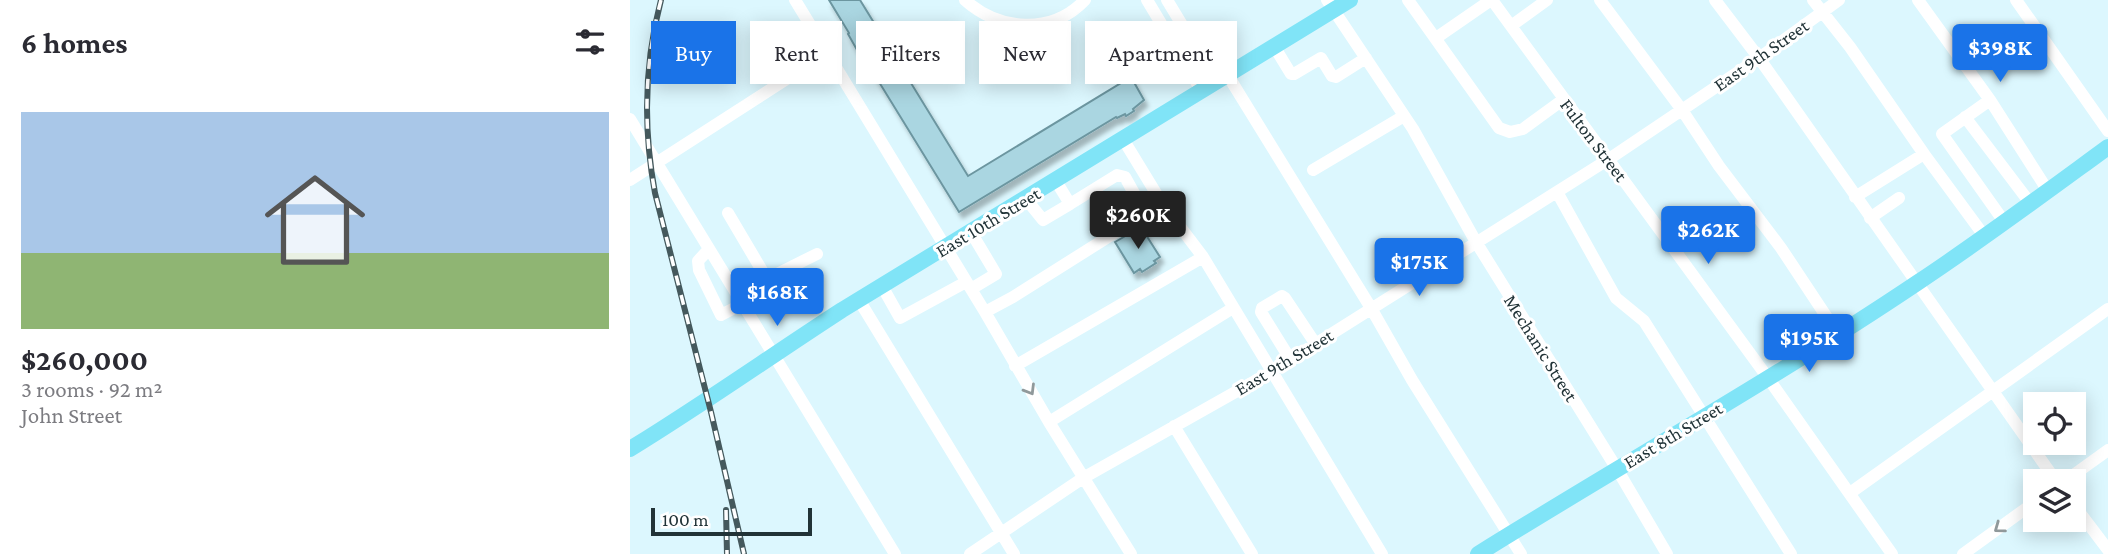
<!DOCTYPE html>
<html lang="en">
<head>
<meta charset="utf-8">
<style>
  body { margin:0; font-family:"Crimson Pro",serif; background:#f7f7f7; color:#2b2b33; height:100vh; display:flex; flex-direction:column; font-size:26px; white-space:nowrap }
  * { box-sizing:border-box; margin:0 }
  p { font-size:23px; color:#7c7c81 }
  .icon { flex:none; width:38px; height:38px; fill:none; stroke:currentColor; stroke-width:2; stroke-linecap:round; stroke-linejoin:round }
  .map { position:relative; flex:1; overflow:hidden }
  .panel { display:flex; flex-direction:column; background:#fff; width:630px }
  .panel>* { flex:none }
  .top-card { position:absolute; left:21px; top:21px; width:665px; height:63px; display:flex; gap:14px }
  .tools { position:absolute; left:1393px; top:392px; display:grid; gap:14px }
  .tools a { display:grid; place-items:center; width:63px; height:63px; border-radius:0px; background:#fff; box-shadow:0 4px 18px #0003; font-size:35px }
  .scale { position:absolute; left:21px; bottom:18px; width:161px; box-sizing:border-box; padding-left:7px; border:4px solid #213337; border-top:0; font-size:19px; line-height:24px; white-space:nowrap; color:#213337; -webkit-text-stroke:5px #fff; paint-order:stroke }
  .price { position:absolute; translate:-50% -60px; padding:0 16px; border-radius:7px; background:#1a73e8; color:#fff; font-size:23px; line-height:46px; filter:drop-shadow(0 2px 4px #0008) }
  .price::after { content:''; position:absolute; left:50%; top:42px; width:21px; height:16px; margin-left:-10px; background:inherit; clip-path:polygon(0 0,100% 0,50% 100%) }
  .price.current { background:#222; color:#fff }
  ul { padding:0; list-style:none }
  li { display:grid; align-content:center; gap:14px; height:371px; padding:0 21px }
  li span { display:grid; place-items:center; height:217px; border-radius:0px; color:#555 }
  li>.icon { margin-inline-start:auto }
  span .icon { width:126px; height:126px; fill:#fffc; stroke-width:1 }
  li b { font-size:30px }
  h2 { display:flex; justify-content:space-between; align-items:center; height:84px; padding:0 21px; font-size:30px }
  .chip { padding:0 24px; border-radius:0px; background:#fff; box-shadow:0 4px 18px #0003; font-size:24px; line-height:63px }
  .chip.current { background:#1a73e8; color:#fff }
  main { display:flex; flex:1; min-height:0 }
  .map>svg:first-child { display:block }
  .building { fill:#aad6e1; stroke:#6c96a0; stroke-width:2; filter:url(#shadow) }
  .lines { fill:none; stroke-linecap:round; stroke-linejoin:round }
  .minor { stroke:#fff; stroke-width:12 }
  .major { stroke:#80e4f7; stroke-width:16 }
  .rail-casing { stroke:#45595d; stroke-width:6 }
  .rail { stroke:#fff; stroke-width:3.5; stroke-dasharray:10; stroke-linecap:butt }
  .oneway { stroke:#90999b }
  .labels { text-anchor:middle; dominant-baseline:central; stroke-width:6; stroke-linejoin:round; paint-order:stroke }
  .street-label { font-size:19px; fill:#213337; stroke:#fff }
</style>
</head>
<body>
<main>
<section class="panel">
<h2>6 homes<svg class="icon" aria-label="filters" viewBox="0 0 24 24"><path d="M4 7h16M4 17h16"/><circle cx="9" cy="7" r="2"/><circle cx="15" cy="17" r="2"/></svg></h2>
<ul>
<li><span style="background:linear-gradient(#a9c7e8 65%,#8fb573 0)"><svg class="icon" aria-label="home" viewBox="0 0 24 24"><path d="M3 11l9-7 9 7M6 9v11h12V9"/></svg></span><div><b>$260,000</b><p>3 rooms · 92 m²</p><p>John Street</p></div></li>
</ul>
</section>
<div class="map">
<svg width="1478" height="554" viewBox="0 0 1478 554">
  <defs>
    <filter id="shadow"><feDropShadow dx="3.5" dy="6" stdDeviation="2" flood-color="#0004"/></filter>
  </defs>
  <rect width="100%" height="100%" fill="#dcf7fe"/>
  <path class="building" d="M199,0H230L338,176L501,77L514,100L503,109L504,111L496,116L495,114L487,118L486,117L329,212L233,56L231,57L218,34L219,33Z
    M511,227L530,257L524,261L526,263L512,272L510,269L504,273L485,242Z"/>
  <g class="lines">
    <path class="minor" d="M165,0L355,312L419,422L501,554
      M335,0C369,31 422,35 455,0
      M517,0L571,90
      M537,0L586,81
      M697,0L783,129L846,242L987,469L1037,554
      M778,0L869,128L880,132L893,129L934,99
      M862,0L1138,378L1262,554
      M970,0L1052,110L1089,166L1151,248L1208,334
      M1085,0L1129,58L1426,481
      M1183,0L1220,47L1294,154
      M1288,0L1360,100L1418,191
      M1386,0L1478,131
      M881,26L917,0
      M806,38L861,0
      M644,46L661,74H664L691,58L702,76L706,77L736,58
      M597,74L741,308L782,380L891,554
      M1360,100L1312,134L1375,223
      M1335,117L1400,203
      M0,119L265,554
      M493,139L532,203L573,257L752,554
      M683,170L774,116
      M0,180L197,53
      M426,181L440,204L487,175L495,177L515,213
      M927,192L986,298L1014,321L1161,554
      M1225,197L1294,154L1355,237
      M396,199L413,220L440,204
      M98,213L137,279L107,295
      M1240,218L1269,198
      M79,249L68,261L69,270L91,315L112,304
      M137,279L187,254
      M252,286L270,318L336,282
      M341,289L366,274L341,232
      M229,300L384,554
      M355,312L383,297L532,203
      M660,359L631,312L632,308L652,296L655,298L685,343
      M385,366L573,257
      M419,422L603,308
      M544,426L622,554
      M1435,481L1478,450
      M1220,493L1478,309
      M1444,505L1478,550
      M340,554L453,478L641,372L979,159L1129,58L1209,0
      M1333,554L1405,502"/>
    <path class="major" d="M0,449C72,405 141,356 212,310L720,0
      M848,554C994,463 1144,379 1287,283C1352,240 1415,193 1478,147"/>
    <defs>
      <path id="rail" d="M31,0C14,64 13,128 25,193L81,412L114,554
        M96,510L97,554"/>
    </defs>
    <use href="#rail" class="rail-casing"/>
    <use href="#rail" class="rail"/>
  </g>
  <defs><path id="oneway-chevron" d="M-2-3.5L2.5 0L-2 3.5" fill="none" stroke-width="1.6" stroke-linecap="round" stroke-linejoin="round" transform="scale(1.75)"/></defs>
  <g class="oneway">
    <use href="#oneway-chevron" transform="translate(400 390) rotate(59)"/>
    <use href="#oneway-chevron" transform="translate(1369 528) rotate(144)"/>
  </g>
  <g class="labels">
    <g class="street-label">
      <text transform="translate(1131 55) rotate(-35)">East 9th Street</text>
      <text transform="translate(964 140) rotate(53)">Fulton Street</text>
      <text transform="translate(358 222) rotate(-31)">East 10th Street</text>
      <text transform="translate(911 348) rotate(58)">Mechanic Street</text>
      <text transform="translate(654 362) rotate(-31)">East 9th Street</text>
      <text transform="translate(1043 435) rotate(-31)">East 8th Street</text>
    </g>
  </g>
</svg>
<div class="tools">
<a><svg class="icon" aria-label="locate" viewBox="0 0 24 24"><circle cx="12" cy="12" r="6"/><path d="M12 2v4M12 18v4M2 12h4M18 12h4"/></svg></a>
<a><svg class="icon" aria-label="layers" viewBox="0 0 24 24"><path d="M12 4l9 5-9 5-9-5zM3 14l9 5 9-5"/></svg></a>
</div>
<div class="scale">100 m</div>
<b class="price" style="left:1370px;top:84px">$398K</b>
<b class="price current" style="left:508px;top:251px">$260K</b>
<b class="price" style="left:1078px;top:266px">$262K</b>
<b class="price" style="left:789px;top:298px">$175K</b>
<b class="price" style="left:147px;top:328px">$168K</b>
<b class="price" style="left:1179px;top:374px">$195K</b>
<div class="top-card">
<a class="chip current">Buy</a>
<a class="chip">Rent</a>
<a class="chip">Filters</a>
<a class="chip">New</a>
<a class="chip">Apartment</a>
</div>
</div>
</main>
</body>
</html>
